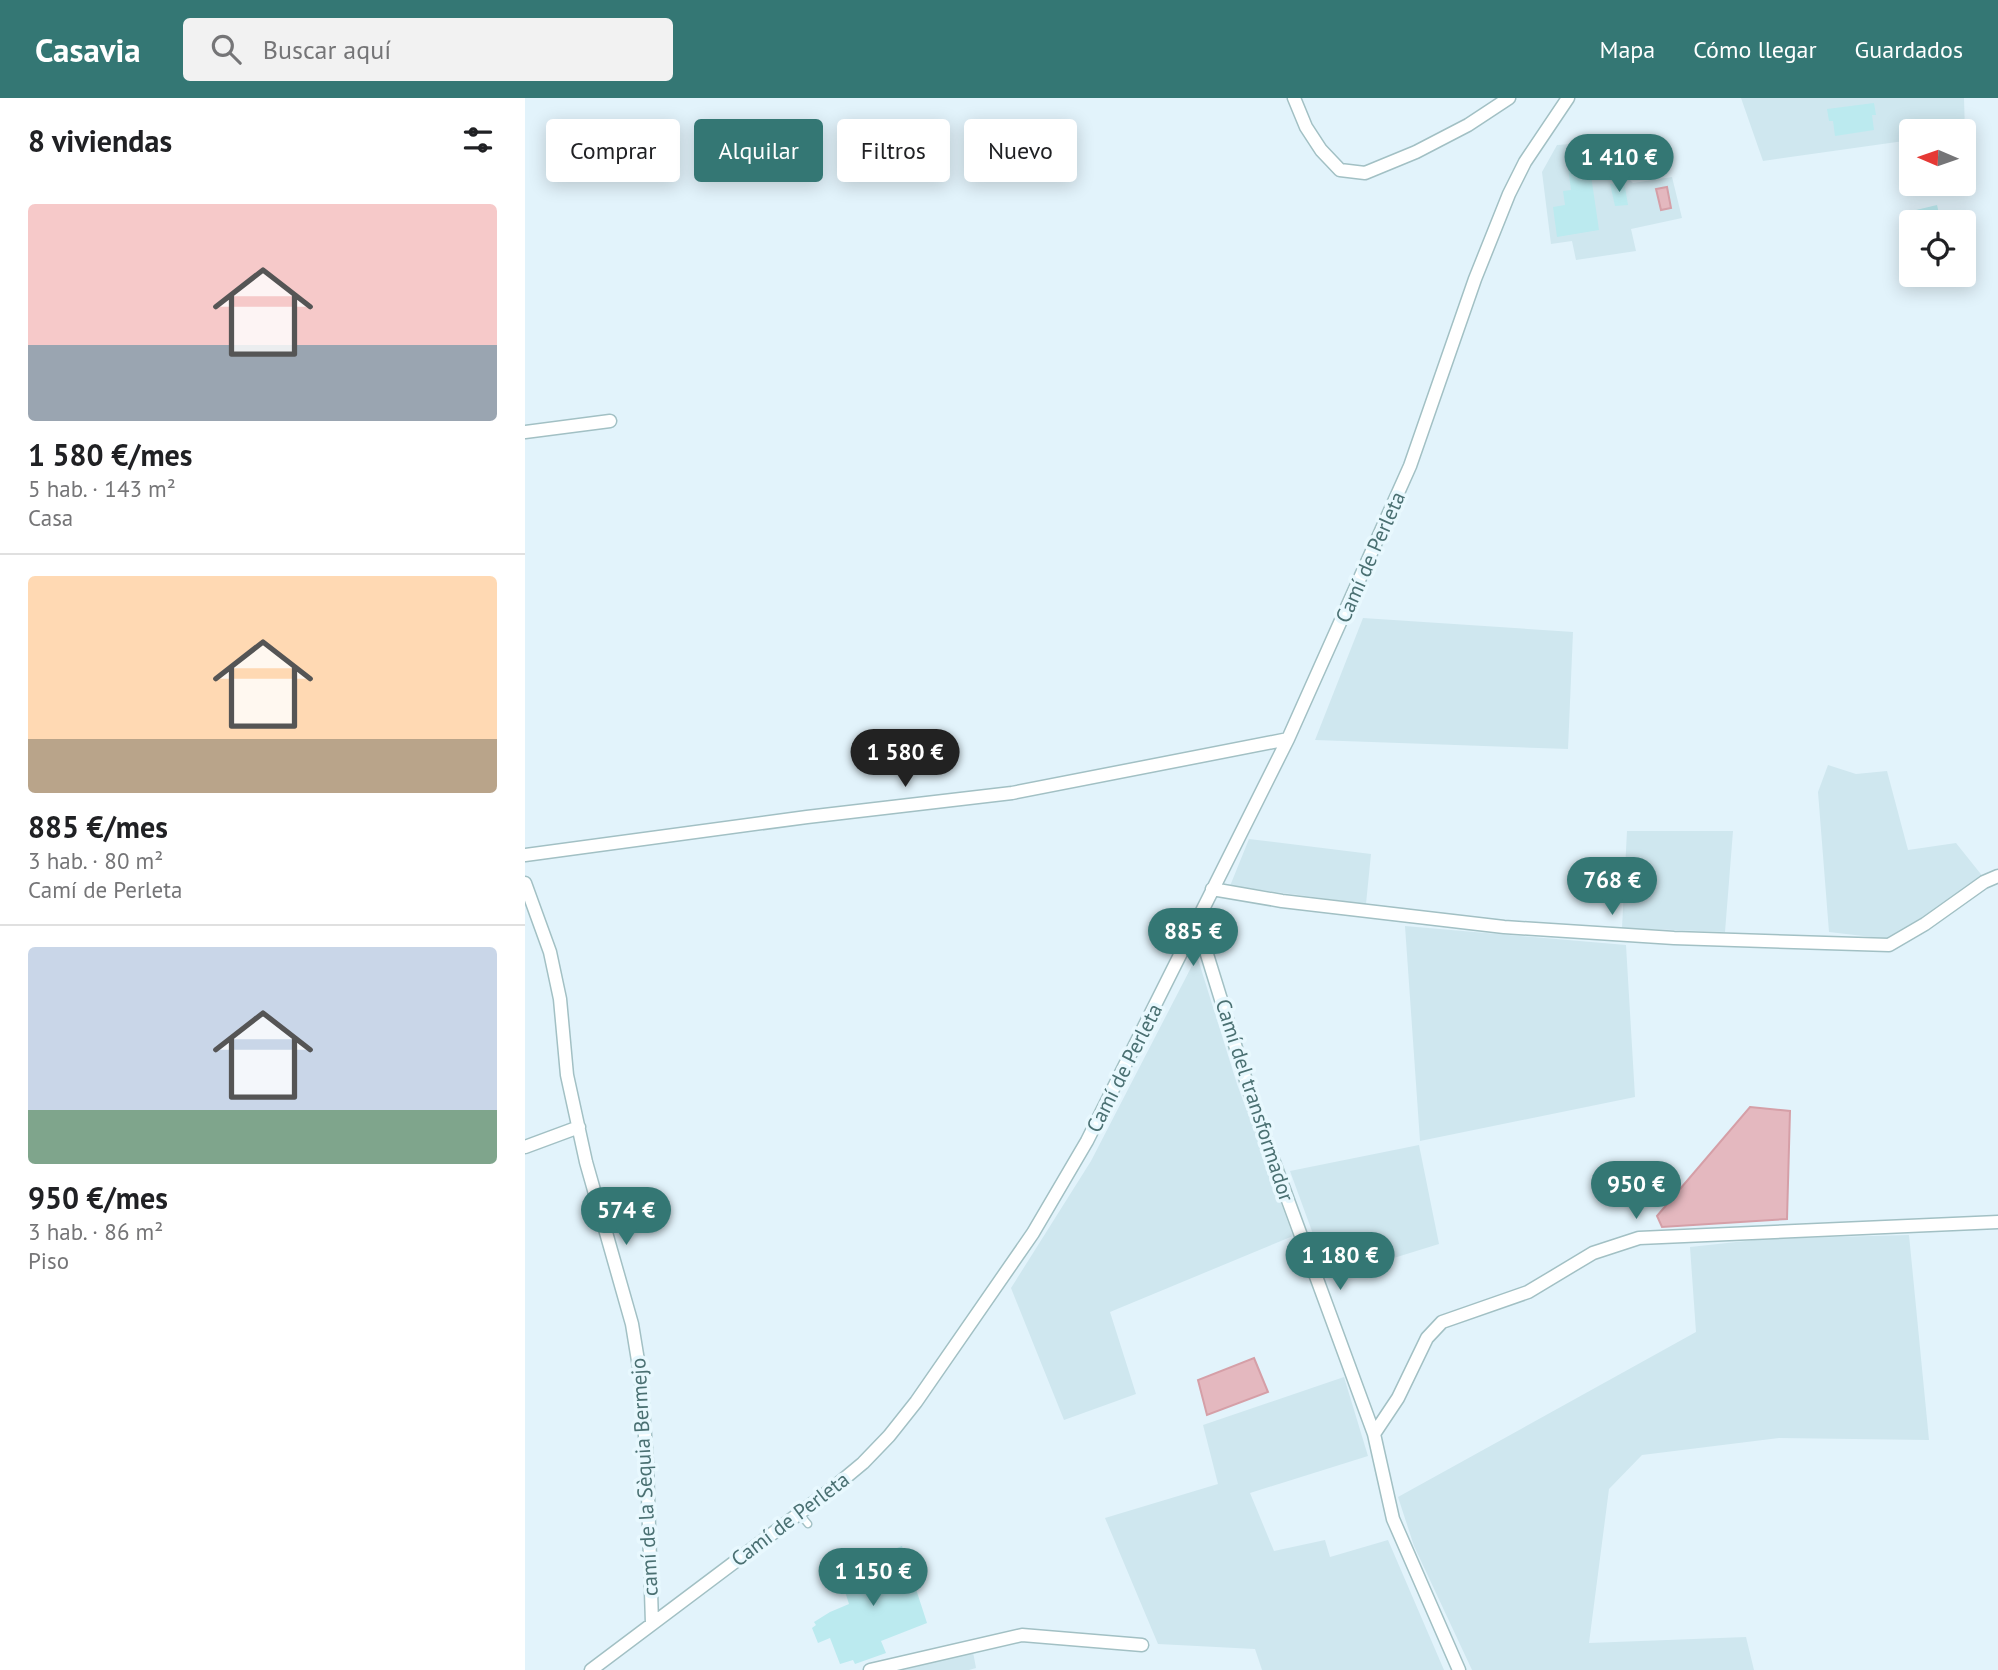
<!DOCTYPE html>
<html lang="es">
<head>
<meta charset="utf-8">
<style>
  body { margin:0; font-family:"PT Sans",sans-serif; background:#f2f2f2; color:#202124; height:100vh; display:flex; flex-direction:column; font-size:26px; white-space:nowrap }
  * { box-sizing:border-box; margin:0 }
  p { font-size:23px; color:#757577 }
  .icon { flex:none; width:38px; height:38px; fill:none; stroke:currentColor; stroke-width:2; stroke-linecap:round; stroke-linejoin:round }
  .map { position:relative; flex:1; overflow:hidden }
  .sheet { display:flex; flex-direction:column; background:#fff; width:525px }
  .sheet>* { flex:none }
  .guide { position:absolute; left:21px; top:21px; width:665px; height:63px; display:flex; gap:14px }
  .needle { width:46px; rotate:272deg }
  .fabs { position:absolute; left:1374px; top:21px; display:grid; gap:14px }
  .fabs a { display:grid; place-items:center; width:77px; height:77px; border-radius:7px; background:#fff; box-shadow:0 4px 18px #0003; font-size:35px }
  .price { position:absolute; translate:-50% -60px; padding:0 16px; border-radius:24px; background:#347774; color:#fff; font-size:23px; line-height:46px; filter:drop-shadow(0 2px 4px #0008) }
  .price::after { content:''; position:absolute; left:50%; top:42px; width:21px; height:16px; margin-left:-10px; background:inherit; clip-path:polygon(0 0,100% 0,50% 100%) }
  .price.on { background:#222; color:#fff }
  ul { padding:0; list-style:none }
  li { display:grid; align-content:center; gap:14px; height:371px; padding:0 28px }
  li+li { border-top:2px solid #e0e0e0 }
  li span { display:grid; place-items:center; height:217px; border-radius:7px; color:#555 }
  li>.icon { margin-inline-start:auto }
  span .icon { width:126px; height:126px; fill:#fffc; stroke-width:1 }
  li b { font-size:30px }
  h2 { display:flex; justify-content:space-between; align-items:center; height:84px; padding:0 28px; font-size:30px }
  .tag { padding:0 24px; border-radius:7px; background:#fff; box-shadow:0 4px 18px #0003; font-size:24px; line-height:63px }
  .tag.on { background:#347774; color:#fff }
  header { display:flex; align-items:center; gap:42px; box-sizing:border-box; height:98px; padding:0 35px; background:#347774; color:#fff }
  header strong { font-size:33px }
  nav { display:flex; gap:38px; margin-inline-start:auto; font-size:24px }
  .search { width:490px; height:63px; background:#f2f2f2; display:flex; align-items:center; gap:18px; box-sizing:border-box; padding:0 24px; border-radius:7px; color:#757577; font-size:26px }
  main { display:flex; flex:1; min-height:0 }
  .map>svg:first-child { display:block }
  .residential { fill:#cfe7ef }
  .water { fill:#e4b8bf; stroke:#d59fa7; stroke-width:2 }
  .building { fill:#bbeaef }
  .lines { fill:none; stroke-linecap:round; stroke-linejoin:round }
  .service-casing { stroke:#a2c0c4; stroke-width:9 }
  .minor-casing { stroke:#a2c0c4; stroke-width:15 }
  .service { stroke:#fff; stroke-width:6 }
  .minor { stroke:#fff; stroke-width:12 }
  .labels { text-anchor:middle; dominant-baseline:central; stroke-width:7; stroke-linejoin:round; paint-order:stroke }
  .street-label { font-size:21px; fill:#4a7072; stroke:#e8f8fe }
</style>
</head>
<body>
<header>
<strong>Casavia</strong>
<div class="search"><svg class="icon" aria-label="search" viewBox="0 0 24 24"><circle cx="10" cy="10" r="6"/><path d="M15 15l6 6"/></svg>Buscar aquí</div>
<nav><a>Mapa</a><a>Cómo llegar</a><a>Guardados</a></nav>
</header>
<main>
<section class="sheet">
<h2>8 viviendas<svg class="icon" aria-label="filters" viewBox="0 0 24 24"><path d="M4 7h16M4 17h16"/><circle cx="9" cy="7" r="2"/><circle cx="15" cy="17" r="2"/></svg></h2>
<ul>
<li><span style="background:linear-gradient(#f6c9c9 65%,#9aa5b1 0)"><svg class="icon" aria-label="home" viewBox="0 0 24 24"><path d="M3 11l9-7 9 7M6 9v11h12V9"/></svg></span><div><b>1 580 €/mes</b><p>5 hab. · 143 m²</p><p>Casa</p></div></li>
<li><span style="background:linear-gradient(#ffd9b3 75%,#b9a48a 0)"><svg class="icon" aria-label="home" viewBox="0 0 24 24"><path d="M3 11l9-7 9 7M6 9v11h12V9"/></svg></span><div><b>885 €/mes</b><p>3 hab. · 80 m²</p><p>Camí de Perleta</p></div></li>
<li><span style="background:linear-gradient(#c9d6e8 75%,#7fa58c 0)"><svg class="icon" aria-label="home" viewBox="0 0 24 24"><path d="M3 11l9-7 9 7M6 9v11h12V9"/></svg></span><div><b>950 €/mes</b><p>3 hab. · 86 m²</p><p>Piso</p></div></li>
</ul>
</section>
<div class="map">
<svg width="1473" height="1572" viewBox="0 0 1473 1572">
  <rect width="100%" height="100%" fill="#e2f3fb"/>
  <path class="residential" d="M1216,0H1439L1440,35L1438,33H1386V42L1238,63Z
    M1090,43L1095,72L1108,85L1147,79L1157,120L1106,131L1111,153L1051,162L1047,143L1026,146L1017,74L1032,47Z
    M838,520L1048,534L1043,651L790,642Z
    M1303,667L1331,676L1362,673L1383,752L1431,745L1459,780L1364,841L1304,834L1293,694Z
    M1102,733H1208L1200,834L1097,830Z
    M724,741L846,756L841,806L705,788Z
    M880,828L1101,847L1110,999L895,1043Z
    M672,858L712,986L768,1138L585,1214L611,1296L539,1322L486,1190L566,1063Z
    M894,1047L914,1146L804,1180L765,1073Z
    M1384,1137L1404,1342L1254,1340L1117,1357L1084,1391L1064,1545L1221,1539L1229,1572H947L889,1448L873,1399L1171,1234L1165,1149L1239,1141Z
    M819,1279L843,1358L725,1395L749,1453L800,1442L805,1459L863,1442L919,1572H737L730,1551L633,1546L580,1420L693,1386L678,1327Z
    M448,1554L451,1570L444,1572H379Z"/>
  <path class="water" d="M1142,89L1146,110L1136,112L1131,91Z
    M1225,1009L1265,1013L1262,1121L1137,1129L1132,1118Z
    M729,1260L743,1294L682,1317L673,1282Z"/>
  <path class="building" d="M1349,5L1351,17H1347L1349,32L1310,38L1308,23H1304L1302,11Z
    M1062,50L1074,132L1032,139L1028,109L1040,107L1038,93L1046,92L1041,53Z
    M1099,83L1103,107L1090,108L1085,86Z
    M1412,107L1416,124H1394L1391,112Z
    M377,1448L402,1525L356,1543L361,1555L330,1566L328,1562L315,1566L305,1540L293,1545L287,1530L291,1527L289,1524L305,1514L324,1506L316,1481L320,1480L317,1472Z"/>
  <g class="lines">
    <defs>
      <path id="service" d="M274,1415L283,1426"/>
      <path id="minor" d="M769,0L781,29L796,52L815,72L840,75L891,54L943,27L984,0
        M0,334L85,323
        M0,757L282,719L487,695L763,641
        M0,785L25,854L35,901L42,977L61,1064L107,1226L116,1281L122,1366L127,1525
        M687,791L757,803L979,829L1149,840L1364,847L1400,826L1459,784L1473,778
        M672,824L732,1018L849,1336L868,1421L934,1572
        M0,1049L54,1029
        M849,1336L873,1300L902,1240L917,1224L1003,1194L1068,1155L1114,1140L1473,1124
        M66,1572L308,1390L338,1365L364,1338L391,1304L508,1135L562,1043L763,641L885,368L950,181L984,96L1000,64L1043,0
        M345,1572L497,1537L617,1547"/>
    </defs>
    <use href="#service" class="service-casing"/>
    <use href="#minor" class="minor-casing"/>
    <use href="#service" class="service"/>
    <use href="#minor" class="minor"/>
  </g>
  <g class="labels">
    <g class="street-label">
      <text transform="translate(845 459) rotate(-66)">Camí de Perleta</text>
      <text transform="translate(599 970) rotate(-63)">Camí de Perleta</text>
      <text transform="translate(730 1002) rotate(72)">Camí del transformador</text>
      <text transform="translate(119 1379) rotate(-93)">camí de la Sèquia Bermejo</text>
      <text transform="translate(265 1421) rotate(-37)">Camí de Perleta</text>
    </g>
  </g>
</svg>
<div class="fabs">
<a><svg class="needle" viewBox="-14 -14 28 28"><path d="M0-13l5 13h-10z" fill="#e53935"/><path d="M0 13l5-13h-10z" fill="#757577"/></svg></a>
<a><svg class="icon" aria-label="locate" viewBox="0 0 24 24"><circle cx="12" cy="12" r="6"/><path d="M12 2v4M12 18v4M2 12h4M18 12h4"/></svg></a>
</div>
<b class="price" style="left:1094px;top:96px">1 410 €</b>
<b class="price on" style="left:380px;top:691px">1 580 €</b>
<b class="price" style="left:1087px;top:819px">768 €</b>
<b class="price" style="left:668px;top:870px">885 €</b>
<b class="price" style="left:1111px;top:1123px">950 €</b>
<b class="price" style="left:101px;top:1149px">574 €</b>
<b class="price" style="left:815px;top:1194px">1 180 €</b>
<b class="price" style="left:348px;top:1510px">1 150 €</b>
<div class="guide">
<a class="tag">Comprar</a>
<a class="tag on">Alquilar</a>
<a class="tag">Filtros</a>
<a class="tag">Nuevo</a>
</div>
</div>
</main>
</body>
</html>
